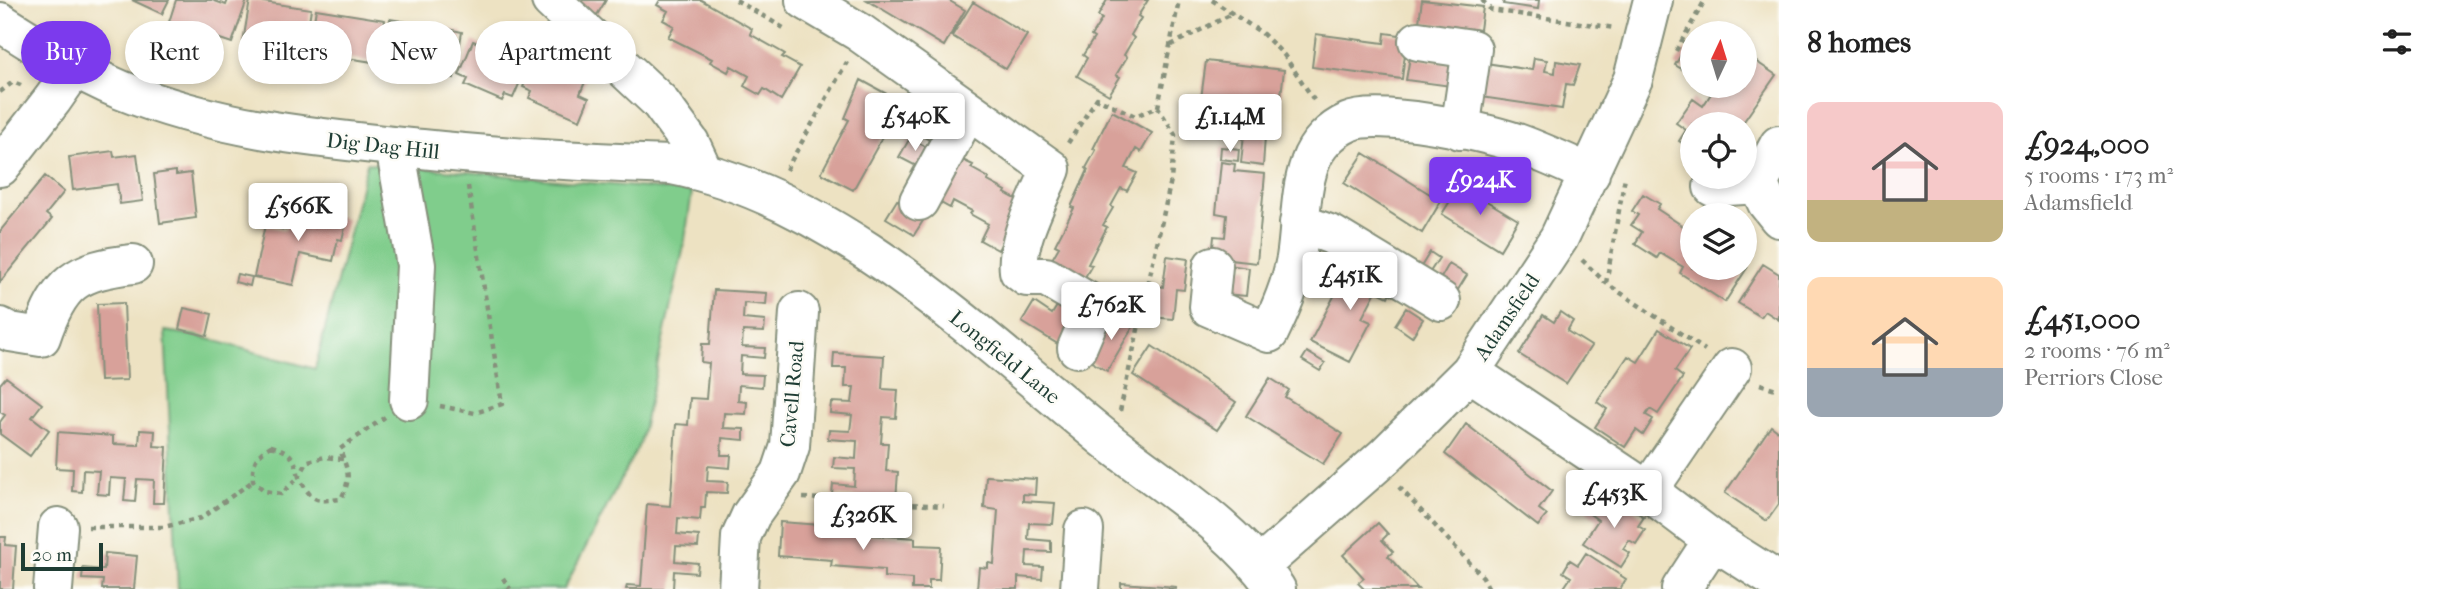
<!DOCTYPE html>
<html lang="en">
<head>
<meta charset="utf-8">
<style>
  body { margin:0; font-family:"IM FELL French Canon",serif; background:#f6f6f6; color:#222; height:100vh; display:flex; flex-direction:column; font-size:26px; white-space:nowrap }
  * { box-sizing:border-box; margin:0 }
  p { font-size:23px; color:#767676 }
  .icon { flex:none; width:38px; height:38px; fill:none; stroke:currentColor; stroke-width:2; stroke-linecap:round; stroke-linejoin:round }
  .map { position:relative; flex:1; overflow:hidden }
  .side { display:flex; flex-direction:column; background:#fff; width:665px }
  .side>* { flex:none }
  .top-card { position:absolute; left:21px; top:21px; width:665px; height:63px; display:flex; gap:14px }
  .needle { width:46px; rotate:4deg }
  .tools { position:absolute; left:1680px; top:21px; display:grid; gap:14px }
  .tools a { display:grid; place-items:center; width:77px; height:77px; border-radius:50%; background:#fff; box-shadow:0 4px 10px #0003; font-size:35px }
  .scale { position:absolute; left:21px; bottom:18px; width:82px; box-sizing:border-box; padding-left:7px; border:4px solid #1f3d34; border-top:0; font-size:19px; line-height:24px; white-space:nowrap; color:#1f3d34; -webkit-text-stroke:5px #fdfcf7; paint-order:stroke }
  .price { position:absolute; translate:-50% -60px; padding:0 16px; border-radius:7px; background:#fff; color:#222; font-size:23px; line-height:46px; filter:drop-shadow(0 2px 4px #0008) }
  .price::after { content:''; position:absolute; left:50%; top:42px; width:21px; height:16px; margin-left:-10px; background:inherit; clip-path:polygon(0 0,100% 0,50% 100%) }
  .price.current { background:#7c3aed; color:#fff }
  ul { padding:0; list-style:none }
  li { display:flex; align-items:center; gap:21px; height:175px; padding:0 28px }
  li span { display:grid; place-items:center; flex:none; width:196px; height:140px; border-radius:14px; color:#555 }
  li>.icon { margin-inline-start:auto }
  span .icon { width:84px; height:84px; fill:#fffc; stroke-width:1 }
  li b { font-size:30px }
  h2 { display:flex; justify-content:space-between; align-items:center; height:84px; padding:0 28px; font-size:30px }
  .chip { padding:0 24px; border-radius:32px; background:#fff; box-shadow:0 4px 10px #0003; font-size:24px; line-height:63px }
  .chip.current { background:#7c3aed; color:#fff }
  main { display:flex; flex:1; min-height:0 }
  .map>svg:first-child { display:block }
  .green { fill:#80cd8c; stroke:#508560; stroke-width:2 }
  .building { fill:#d8a19a }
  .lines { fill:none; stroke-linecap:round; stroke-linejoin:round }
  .minor-casing { stroke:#86907b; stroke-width:42 }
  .path { stroke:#86907b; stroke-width:4.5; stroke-dasharray:5 5; stroke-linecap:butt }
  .minor { stroke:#fff; stroke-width:38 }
  .labels { text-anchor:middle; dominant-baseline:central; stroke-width:5; stroke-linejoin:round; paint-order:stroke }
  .street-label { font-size:21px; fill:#1f3d34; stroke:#fdfcf7 }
</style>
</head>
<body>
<main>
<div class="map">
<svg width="1779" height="589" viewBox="0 0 1779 589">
  <rect width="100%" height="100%" fill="#fdfcf7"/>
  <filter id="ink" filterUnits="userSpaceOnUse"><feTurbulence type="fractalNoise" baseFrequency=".0143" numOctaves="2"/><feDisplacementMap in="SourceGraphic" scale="14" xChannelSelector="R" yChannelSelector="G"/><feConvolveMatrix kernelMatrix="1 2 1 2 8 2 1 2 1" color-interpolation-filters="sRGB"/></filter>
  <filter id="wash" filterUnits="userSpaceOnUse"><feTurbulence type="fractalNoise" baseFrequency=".00686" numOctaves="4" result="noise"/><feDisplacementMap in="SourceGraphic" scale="28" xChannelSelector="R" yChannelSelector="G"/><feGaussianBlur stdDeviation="1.57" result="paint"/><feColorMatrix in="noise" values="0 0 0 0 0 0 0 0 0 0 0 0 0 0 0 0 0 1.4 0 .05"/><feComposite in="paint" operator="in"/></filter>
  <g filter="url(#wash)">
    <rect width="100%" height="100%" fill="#ede2c2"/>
    <path class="green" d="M367,163L692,192L684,246L640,443L564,589H178L165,331L198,336L315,369Z"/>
    <g id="blocks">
      <path class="building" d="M132,0H169L162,14Z
        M176,0H212L226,5L228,0H247L232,43L169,22Z
        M250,0L311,9L304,51L243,42Z
        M580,0H606L597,15L578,4Z
        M660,0H701L752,29L750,34L785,54L782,57L800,67L781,100L764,89L760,95L744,86L749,76L731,66L728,72L710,62L712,59L668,37L674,26L663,20L668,11L657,5Z
        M867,0H948L965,10L944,46Z
        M1107,0H1148L1138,16L1141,18L1131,35L1134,38L1124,55L1127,57L1116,75L1120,77L1109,95L1077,76L1087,58L1083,55L1094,38L1091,36L1102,19L1098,16Z
        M1422,0L1483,7L1480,30L1419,22Z
        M1504,0H1539L1538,9L1503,4Z
        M973,2L1027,35L1006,69L952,36Z
        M316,9L385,20L379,63L309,52Z
        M390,19L424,25L422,37L432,39L434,26L462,32L454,78L382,65Z
        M1385,33L1407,36L1402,79L1312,67L1316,34L1384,43Z
        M473,41L501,52L505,42L532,54L513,98L505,95L502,101L465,85L468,79L459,75Z
        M1684,50L1692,55L1685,71L1675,65Z
        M1745,54L1776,75L1742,124H1692V150L1679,141L1686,130L1676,123L1693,99L1703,106L1716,86H1745Z
        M536,55L587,77L580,94L589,98L580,120L529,98L532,91L523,87Z
        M1410,57L1461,65L1458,87L1406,80Z
        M1534,58L1547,60L1545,71L1555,73L1556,61L1580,65L1573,85L1566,84L1562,109L1474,96L1479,62L1532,70Z
        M1206,61L1284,70L1280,104L1247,100L1246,112L1200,106Z
        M861,80L894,98L884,116L887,117L877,136L882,138L853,190L821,173L849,120L845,118Z
        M1112,111L1152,133L1141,152L1136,149L1126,168L1137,173L1127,191L1121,188L1111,206L1113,208L1103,225L1107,227L1088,264L1092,265L1081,284L1048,266L1059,247L1055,245L1074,208L1071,207L1088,170L1086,168L1096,150L1093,149Z
        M920,120L939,131L933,142L914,131Z
        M1244,134L1265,136L1263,166L1241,163Z
        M910,138L930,149L920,168L899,157Z
        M1221,147L1239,149L1238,161L1220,159Z
        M113,151L114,157L137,154L143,201L120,204L117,184L73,190L69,157Z
        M1364,153L1441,201L1422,233L1344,183Z
        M954,156L973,165L971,168L989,178L988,181L1006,191L1005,193L1023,203L998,250L980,240L988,224L970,214L972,211L953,201L950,208L932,198Z
        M1221,162L1235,164L1234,171L1265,174L1257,263L1212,258L1214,236L1225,237L1227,215L1216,213Z
        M176,171V175L191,173L196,218L160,223L154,174Z
        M45,176L64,192L46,214L52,219L0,282V231Z
        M1460,185L1518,220L1500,250L1442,214Z
        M1643,194L1660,204L1657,209L1692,232V268H1747L1725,302L1680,273L1683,267L1660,253L1657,258L1635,244L1642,232L1631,225L1638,215L1632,211Z
        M897,200L926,216L914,235L886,218Z
        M291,204L324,211L323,213L347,219L342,240L338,239L333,261L300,254L293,285L254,277L265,225L285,230Z
        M1430,252L1439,258L1428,275L1419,270Z
        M1167,256L1188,259L1184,290L1176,289L1173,319L1151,317L1155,286L1163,287Z
        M1352,262L1394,284L1388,297L1376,291L1362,318L1371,322L1350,362L1310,342Z
        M1449,264L1467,275L1456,293L1438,283Z
        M1763,264L1779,274V320L1765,311L1761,317L1738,303Z
        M1229,265L1249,268L1246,296L1225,294Z
        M237,274L252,277L250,286L235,282Z
        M714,290L767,293L766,305L744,303L743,319L765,321L764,332L743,331L742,347L765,348L764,358L741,356L740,374L763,375L762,387L739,385L738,401L747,402L746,414L724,413L723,428L744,429V440L722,438L721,455H731L730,468L708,466L707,481L728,482L727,493L706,492L705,508H701L700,520L678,518L677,534L699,536L698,547L676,546L675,561L698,563L697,573L674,571L673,589H626L627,585L641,586L647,504L670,506L676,424L688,425L690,398L706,399L709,363L701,362L702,344H710Z
        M1064,295L1084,308L1061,346L1022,322L1034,302L1052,314Z
        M124,303L127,380L100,381L97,304Z
        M184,308L212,314L207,336L179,329Z
        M1406,308L1423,319L1412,337L1395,325Z
        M1560,312L1573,321L1567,331L1591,346L1566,384L1519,354L1543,315L1554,322Z
        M1115,314L1134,325L1107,371L1088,360Z
        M1659,329L1690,349L1675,371L1683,377L1658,414L1650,409L1646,415L1653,419L1643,435L1636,430L1625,447L1595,427L1607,409L1597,402L1628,356L1638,362Z
        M1152,346L1236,402L1217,430L1133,375Z
        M1307,352L1325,363L1320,371L1302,360Z
        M834,353L884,356L882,389L898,390L896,418L883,417L881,443H888L886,471L898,472L896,500L832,495L833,484L854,486L855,469L833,468L834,457L856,459L857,441L828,439L829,430L850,431L852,415L830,413L831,402L852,403L854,387H845L846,368H833Z
        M6,377L42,404L32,417L49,430L30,456L0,434V422L5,415L0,412V384Z
        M1270,378L1289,390L1285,397L1343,434L1323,464L1246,416Z
        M1466,424L1552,491L1539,509L1547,515L1538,526L1445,454Z
        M1771,426L1779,432V504L1767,521L1725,493Z
        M140,430L155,431L154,446L167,447L164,503H153L154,480L137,479L135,502L124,501L126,479L110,478L109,495L97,494L99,471L83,470L82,492L72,491L73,469L56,468L58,432L113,436V444L139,445Z
        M986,476L1036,479L1035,495L1023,494V501L1055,503L1053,524L1029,523L1028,539L1051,541V552L1027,551L1026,566L1043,567L1042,579L1018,577V589H977L979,567L988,568V563L994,564L998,510L984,508Z
        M1613,497L1644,517L1638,526L1645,530L1636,544L1629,540L1623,549L1630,553L1621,567L1583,543L1598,520L1587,512L1595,499L1607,507Z
        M780,522L834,526V532L915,538V545L941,546L939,580H929V589H912V579L884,577V570L831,566L832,560L778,556Z
        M1378,523L1388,534L1382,540L1393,552L1388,556L1418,589H1364L1358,583L1364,578L1343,555Z
        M0,537H6L5,545L16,546L13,589H0Z
        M105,553L137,556L134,589H102L103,580L82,579L83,568L104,570Z
        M1586,553L1626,579L1620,589H1563L1571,577L1563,572L1570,560L1578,565Z
        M1121,583L1176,587V589H1121Z"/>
    </g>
  </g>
  <g filter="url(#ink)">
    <use href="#blocks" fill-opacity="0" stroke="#86907b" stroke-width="2"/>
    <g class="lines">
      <defs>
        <path id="minor" d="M551,0L659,101L690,143L703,171
          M805,0L859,32L1051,169C1040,197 1015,241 1019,271L1027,277H1046L1095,306L1077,348
          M0,22C39,47 78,72 121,90C220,130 317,138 422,149C506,158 588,162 672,165C838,197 982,340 1110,443C1169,489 1233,527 1276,589
          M1418,41L1472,49L1460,130
          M395,147L416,265L409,400
          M0,167L53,99L74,69
          M1758,184L1767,203L1779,218
          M1713,187L1758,184L1779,145
          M919,201L968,110
          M1299,223L1332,235L1441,301
          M1213,266L1209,307L1269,333C1281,308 1291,285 1296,258C1301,227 1299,193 1310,163C1316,145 1331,130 1349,122C1379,109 1484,132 1517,143C1542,152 1566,163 1590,174
          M0,327L10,332L41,337C59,283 76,270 133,264
          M1470,372L1648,491L1713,540L1779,582
          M1648,491L1732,368
          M1260,566L1385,456L1470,372L1559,238L1633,79L1653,0
          M53,589L58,527
          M738,589L741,537L751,515L781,473L790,446L799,312
          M1080,589L1084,530
          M1681,589L1713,540"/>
      </defs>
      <use href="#minor" class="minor-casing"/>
      <path class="path" d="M736,0L787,30
        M1212,0L1262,33L1284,55L1316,103
        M1482,0L1491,10L1615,28
        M1171,45L1234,13
        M1676,51L1705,0
        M0,92L13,82L23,86
        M1068,143L1097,98L1135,116L1158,107L1179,0
        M786,170L847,62
        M1582,260L1606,283L1705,350
        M1606,283L1625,177
        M1125,317L1139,325
        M1760,384L1779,390
        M440,406L475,413L502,404L468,186
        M1120,411L1171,180L1175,135L1158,107
        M271,446C291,451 295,458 299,477L281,494L265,491L253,481C252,462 256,455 271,446Z
        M343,459L325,457L308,461L299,477C312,501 314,502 341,499C352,476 348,473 340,449L385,417
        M1399,487L1483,577L1489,589
        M803,498L944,506
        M88,527H164L201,518L253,481
        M503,578L510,589"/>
      <use href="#minor" class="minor"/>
    </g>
  </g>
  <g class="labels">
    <g class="street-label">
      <text transform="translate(383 146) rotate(6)">Dig Dag Hill</text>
      <text transform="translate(1507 317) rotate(-56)">Adamsfield</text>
      <text transform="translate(1005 357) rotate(39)">Longfield Lane</text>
      <text transform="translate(792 394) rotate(-85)">Cavell Road</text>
    </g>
  </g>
</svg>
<div class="tools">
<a><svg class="needle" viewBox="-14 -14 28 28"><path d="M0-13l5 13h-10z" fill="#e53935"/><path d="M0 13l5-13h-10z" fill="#767676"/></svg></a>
<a><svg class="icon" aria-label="locate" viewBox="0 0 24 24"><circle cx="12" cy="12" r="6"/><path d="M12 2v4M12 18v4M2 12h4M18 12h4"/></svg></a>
<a><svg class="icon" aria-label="layers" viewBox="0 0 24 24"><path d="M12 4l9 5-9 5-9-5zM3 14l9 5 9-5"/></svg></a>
</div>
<div class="scale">20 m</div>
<b class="price" style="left:915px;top:153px">£540K</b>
<b class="price" style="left:1230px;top:154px">£1.14M</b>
<b class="price current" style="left:1480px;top:217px">£924K</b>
<b class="price" style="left:298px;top:243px">£566K</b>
<b class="price" style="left:1350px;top:312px">£451K</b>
<b class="price" style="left:1111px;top:342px">£762K</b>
<b class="price" style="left:1614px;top:530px">£453K</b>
<b class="price" style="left:863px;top:552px">£326K</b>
<div class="top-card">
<a class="chip current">Buy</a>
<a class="chip">Rent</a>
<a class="chip">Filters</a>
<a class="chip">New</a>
<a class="chip">Apartment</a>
</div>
</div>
<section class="side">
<h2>8 homes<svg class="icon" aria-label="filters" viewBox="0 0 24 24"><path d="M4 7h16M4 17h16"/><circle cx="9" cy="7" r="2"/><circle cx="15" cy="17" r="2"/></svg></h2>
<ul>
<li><span style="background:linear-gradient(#f6c9c9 70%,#c2b280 0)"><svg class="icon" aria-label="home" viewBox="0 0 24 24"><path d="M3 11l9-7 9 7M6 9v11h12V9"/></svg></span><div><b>£924,000</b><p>5 rooms · 173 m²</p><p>Adamsfield</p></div></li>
<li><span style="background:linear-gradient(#ffd9b3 65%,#9aa5b1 0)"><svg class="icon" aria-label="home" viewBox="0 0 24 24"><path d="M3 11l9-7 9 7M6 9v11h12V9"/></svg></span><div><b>£451,000</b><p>2 rooms · 76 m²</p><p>Perriors Close</p></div></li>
</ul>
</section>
</main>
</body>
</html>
